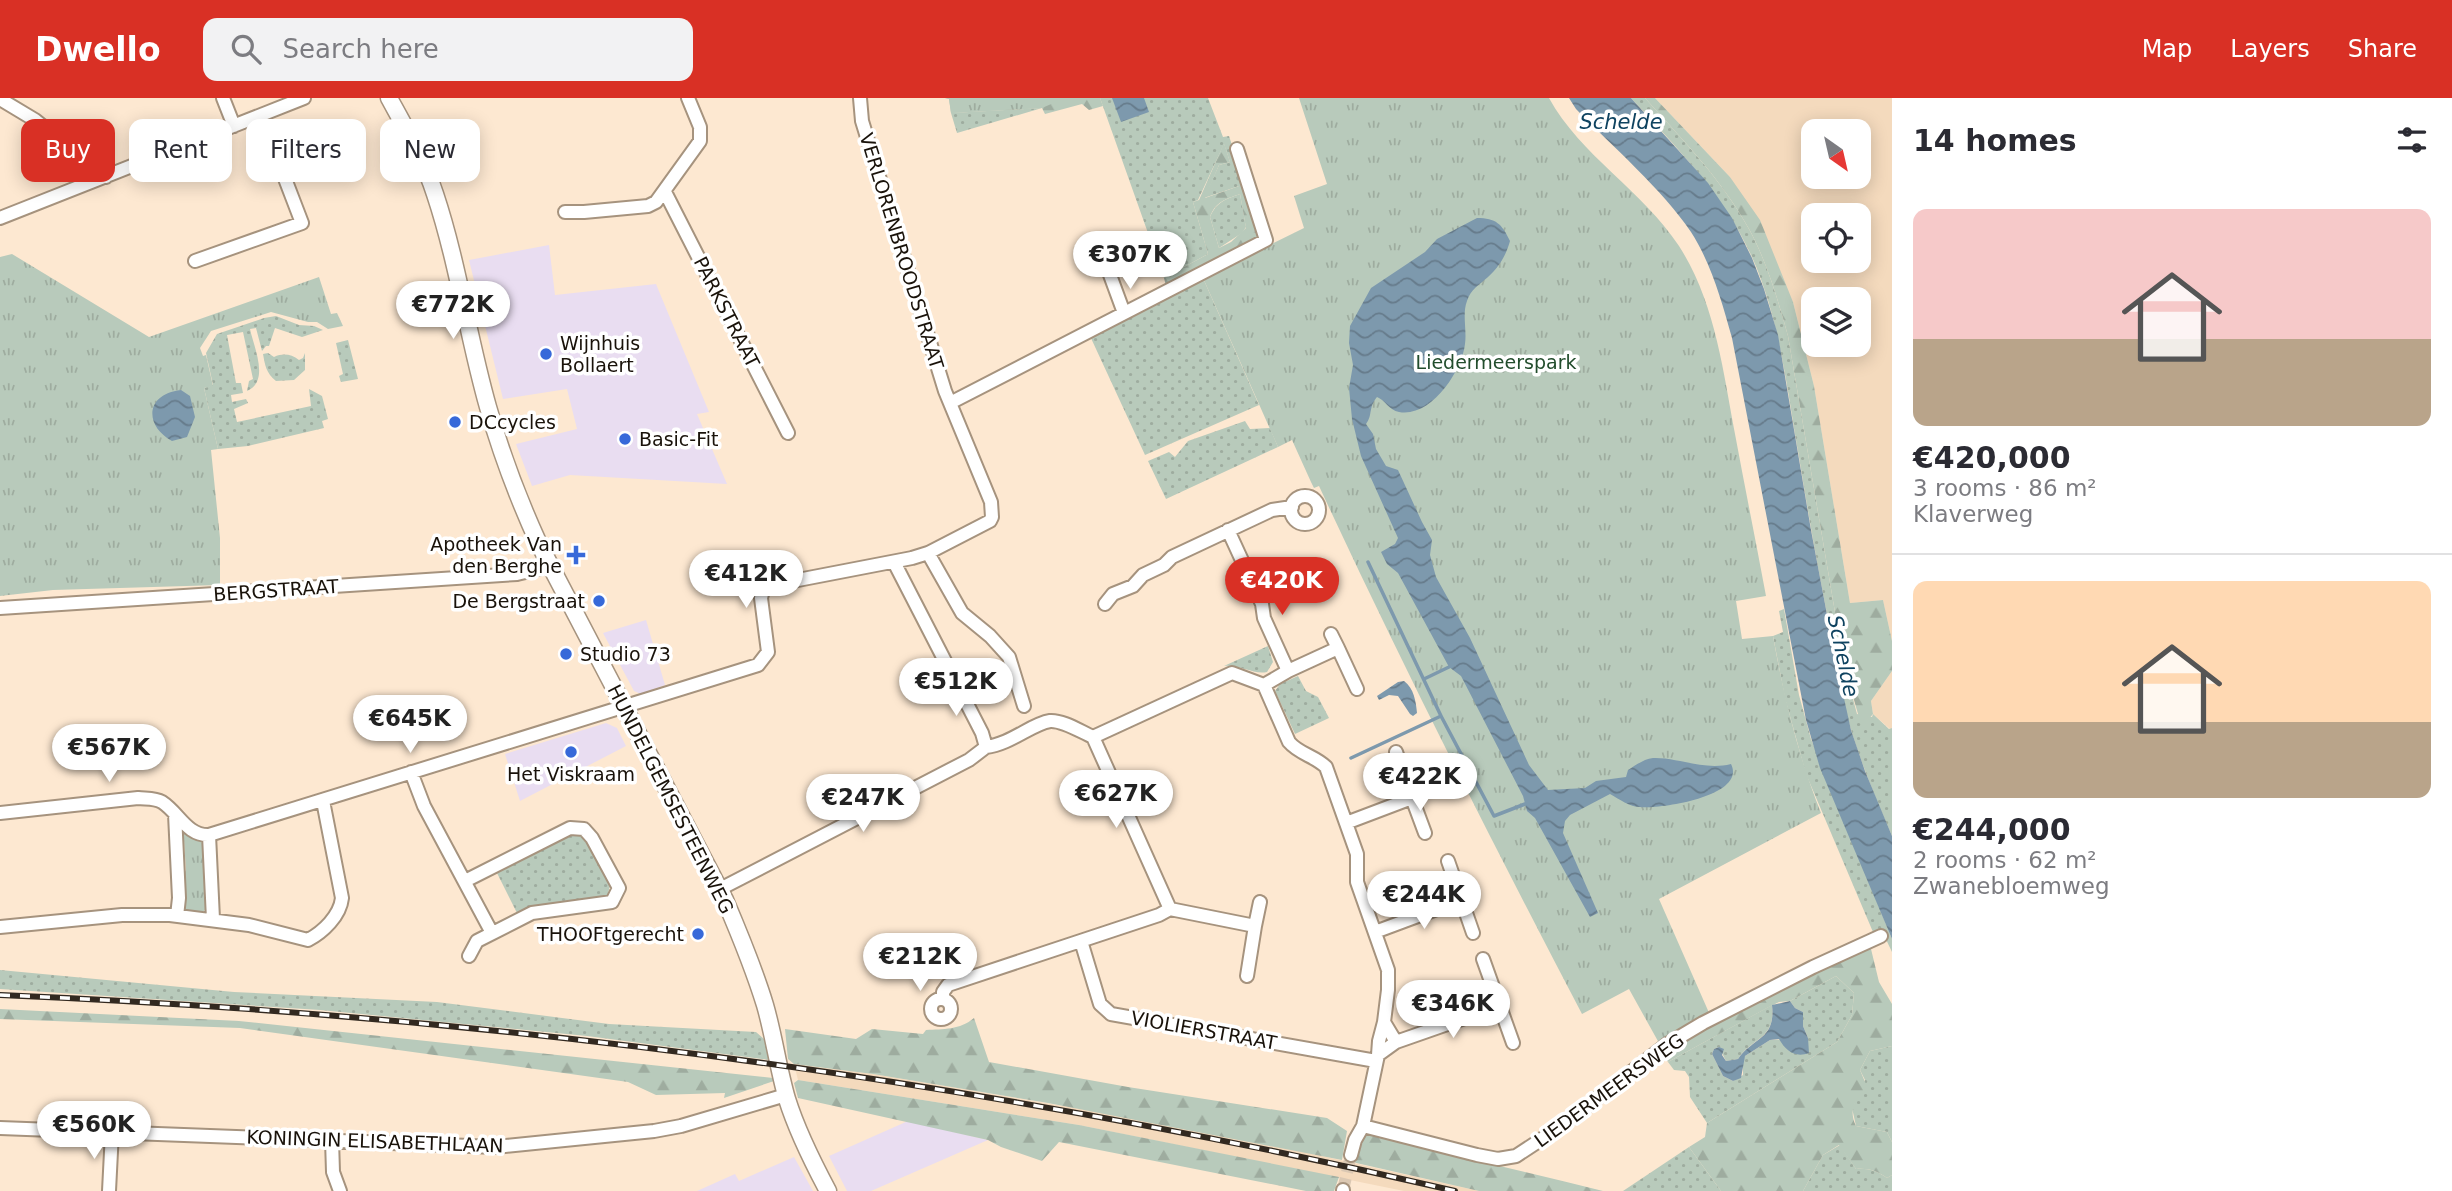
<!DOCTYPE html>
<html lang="en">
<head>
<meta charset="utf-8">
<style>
  body { margin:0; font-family:"DejaVu Sans",sans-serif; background:#f2f2f3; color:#2b2b33; height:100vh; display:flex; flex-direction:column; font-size:26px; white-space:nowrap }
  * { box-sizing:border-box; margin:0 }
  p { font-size:23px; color:#7c7c81 }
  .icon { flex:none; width:38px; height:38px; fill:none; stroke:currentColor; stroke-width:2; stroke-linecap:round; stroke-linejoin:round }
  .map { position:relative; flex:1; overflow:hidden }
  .drawer { display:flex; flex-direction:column; background:#fff; width:560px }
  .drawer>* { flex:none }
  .hud { position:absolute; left:21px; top:21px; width:665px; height:63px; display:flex; gap:14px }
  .needle { width:46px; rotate:146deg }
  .tools { position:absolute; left:1801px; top:21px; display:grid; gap:14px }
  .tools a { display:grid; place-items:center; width:70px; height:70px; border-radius:14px; background:#fff; box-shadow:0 4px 18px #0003; font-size:35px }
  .price { position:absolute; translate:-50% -60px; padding:0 16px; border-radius:24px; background:#fff; color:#222; font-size:23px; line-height:46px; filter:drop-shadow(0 2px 4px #0008) }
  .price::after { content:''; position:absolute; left:50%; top:42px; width:21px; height:16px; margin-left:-10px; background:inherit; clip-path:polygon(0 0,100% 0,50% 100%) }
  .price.selected { background:#d93025; color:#fff }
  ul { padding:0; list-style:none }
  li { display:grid; align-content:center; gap:14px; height:371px; padding:0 21px }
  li+li { border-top:2px solid #e1e1e2 }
  li span { display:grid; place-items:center; height:217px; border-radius:14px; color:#555 }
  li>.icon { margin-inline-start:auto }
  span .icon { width:126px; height:126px; fill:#fffc; stroke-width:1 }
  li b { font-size:30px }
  h2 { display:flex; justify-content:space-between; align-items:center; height:84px; padding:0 21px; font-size:30px }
  .chip { padding:0 24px; border-radius:14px; background:#fff; box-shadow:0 4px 18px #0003; font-size:24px; line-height:63px }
  .chip.selected { background:#d93025; color:#fff }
  header { display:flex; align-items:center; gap:42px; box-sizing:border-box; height:98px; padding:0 35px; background:#d93025; color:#fff }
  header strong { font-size:33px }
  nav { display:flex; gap:38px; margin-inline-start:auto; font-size:24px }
  .search { width:490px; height:63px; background:#f2f2f3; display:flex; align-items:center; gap:18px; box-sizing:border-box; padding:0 24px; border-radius:14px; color:#7c7c81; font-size:26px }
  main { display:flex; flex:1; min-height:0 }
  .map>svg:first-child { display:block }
  .commercial { fill:#e9ddf1 }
  .built { fill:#f4dabd; fill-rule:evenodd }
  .grass { fill:url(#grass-dots) }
  .forest { fill:url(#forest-firs); fill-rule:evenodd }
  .park { fill:url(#park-tufts) }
  .water { fill:url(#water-waves) }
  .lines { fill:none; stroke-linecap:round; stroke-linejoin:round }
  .stream { stroke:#7d99ad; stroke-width:3.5 }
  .street-tunnel { stroke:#dbc8b3; stroke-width:12; stroke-dasharray:12 6; stroke-linecap:butt }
  .street-casing { stroke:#a6937e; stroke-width:16 }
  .secondary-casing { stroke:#a6937e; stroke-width:19 }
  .street { stroke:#fff; stroke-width:12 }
  .secondary { stroke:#fff; stroke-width:16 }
  .rail-casing { stroke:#322920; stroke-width:6 }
  .rail { stroke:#fff; stroke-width:3.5; stroke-dasharray:10; stroke-linecap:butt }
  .poi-dot { fill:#3769d9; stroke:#fff; stroke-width:2.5 }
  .labels { text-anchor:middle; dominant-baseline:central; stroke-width:7; stroke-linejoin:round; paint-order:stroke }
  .street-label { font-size:19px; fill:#19120a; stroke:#fff }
  .poi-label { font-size:19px; fill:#19120a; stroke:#fff; text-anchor:start }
  .park-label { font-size:19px; fill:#224d2c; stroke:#fff }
  .water-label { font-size:21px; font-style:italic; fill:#0f4360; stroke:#fff }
</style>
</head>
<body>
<header>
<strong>Dwello</strong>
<div class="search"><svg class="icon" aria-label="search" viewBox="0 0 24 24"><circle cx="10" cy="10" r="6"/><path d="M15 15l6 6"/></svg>Search here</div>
<nav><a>Map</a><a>Layers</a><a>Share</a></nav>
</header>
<main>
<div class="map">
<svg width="1892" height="1093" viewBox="0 0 1892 1093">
  <defs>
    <pattern id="grass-dots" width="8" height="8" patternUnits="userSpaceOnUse" patternTransform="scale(1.75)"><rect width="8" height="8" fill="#b8cabb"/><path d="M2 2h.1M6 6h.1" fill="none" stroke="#9eac9f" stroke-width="1.8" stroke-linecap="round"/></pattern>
    <pattern id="forest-firs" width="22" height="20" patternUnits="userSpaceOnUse" patternTransform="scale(1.75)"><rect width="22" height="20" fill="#b8cabb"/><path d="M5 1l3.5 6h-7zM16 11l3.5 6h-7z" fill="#9eac9f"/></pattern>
    <pattern id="park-tufts" width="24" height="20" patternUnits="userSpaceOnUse" patternTransform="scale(1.75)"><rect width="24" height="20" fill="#b8cabb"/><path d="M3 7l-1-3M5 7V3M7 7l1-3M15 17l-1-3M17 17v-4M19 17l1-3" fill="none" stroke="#9eac9f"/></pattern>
    <pattern id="water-waves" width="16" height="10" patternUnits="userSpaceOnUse" patternTransform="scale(1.75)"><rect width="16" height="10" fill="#7d99ad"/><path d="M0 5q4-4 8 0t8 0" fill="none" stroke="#667b8b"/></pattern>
  </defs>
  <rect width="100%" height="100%" fill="#fde8d1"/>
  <path class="commercial" d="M549,147L555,197L656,186L709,314L697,316L727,386L570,377L532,388L516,346L577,331L567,291L503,301L469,162Z
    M646,522L665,587L641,596L634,593L603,535Z
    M606,625L617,630L626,648L520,703L505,656Z
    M908,1023L988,1042L871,1093H847L829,1058Z
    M794,1059L813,1093H697L735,1076L739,1083Z"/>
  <path class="built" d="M1655,0H1892V543L1883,502L1850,505L1814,288L1793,204L1730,79ZM1813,33H1858V79H1813ZM1813,117H1858V163H1813ZM1813,201H1858V247H1813Z
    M1892,573V630L1890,631L1873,616L1871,603Z
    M794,966L873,976L1116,1017L1304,1054L1479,1093H1404L1079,1027L798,982Z"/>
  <path class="grass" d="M1100,0H1208L1223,39L1229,38L1241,74L1239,88L1204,100L1219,67L1230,64L1224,46L1198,102L1193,104L1208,156L1164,180Z
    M1631,0H1645C1682,41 1722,82 1749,131C1767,164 1778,202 1788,238L1844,567L1857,616L1872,619L1873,616L1889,631L1892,630V738C1877,704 1863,670 1852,635C1841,599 1836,562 1829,526C1818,471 1808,415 1799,359C1787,292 1780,222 1752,159C1724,97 1677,50 1631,0Z
    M1042,10L957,35L951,15Z
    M1240,96L1246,129L1242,135L1219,150L1210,119C1216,104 1226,101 1240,96Z
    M1203,180L1259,307L1145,357L1090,238Z
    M276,218L299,227L314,228L323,232L302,239L275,230L269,248H266L262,253L256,230L250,231C254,250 270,283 247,293L249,283L253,281L243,234L227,237L236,285H241L243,295L231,297L232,304L246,301L248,305L234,311L237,324L311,308L309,291L322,298L328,321L322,323L324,330L248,348L218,351L204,290L213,287L206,255L217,236L264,220Z
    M348,242L358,281L341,284L339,278L343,276L336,245Z
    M268,255L274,259C283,255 291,256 299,262L303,260L305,255V272L294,282L276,283C266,275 265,267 263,256Z
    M1245,323L1250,331L1270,330L1278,349L1166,401L1148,363L1169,354L1175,359L1188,343Z
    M1784,511L1799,597L1811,641L1892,841V854L1881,831L1873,834L1806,676L1785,600L1773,538L1783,534L1779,513Z
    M1268,548L1273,564L1267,574C1253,577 1240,566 1224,568Z
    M1298,578L1306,593L1318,599L1329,620L1295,636L1275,593L1280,586Z
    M573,735L586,739L611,784L607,799L538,807V811L517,815L497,775Z
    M0,872L234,894L437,904L609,926L756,934L765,942L770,962L587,938L320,912L0,891Z
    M1836,878L1854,895L1852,917L1837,944L1707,1025L1690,999L1689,979L1685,973L1674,972L1668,964L1772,907C1776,942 1752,939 1738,961L1726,963L1719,949L1714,951L1712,956L1723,978L1733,983L1743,977V961L1745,958L1770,942L1808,940L1803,928V914L1795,910L1790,903Z
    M1892,948V1044L1887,1034L1856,1028L1852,1010L1865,982L1860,972L1870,953Z
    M1840,1047L1856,1071C1869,1070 1877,1073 1887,1080L1892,1077V1093H1803L1823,1057Z
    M1689,1049L1721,1093H1623Z"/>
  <path class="forest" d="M945,0H1100L1103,8L1089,12L1082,6L1045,16L1042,10L951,15L949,1Z
    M1645,0H1655L1730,79L1760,122L1793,204L1814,288L1850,505L1883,502L1892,543V573L1871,603L1873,616L1867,623H1860L1844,567L1788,238C1778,202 1767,164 1749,131C1722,82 1682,41 1645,0Z
    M1224,45L1230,64L1219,67L1205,100L1239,88L1235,77L1241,74L1259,138L1256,143L1166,188L1164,180L1208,156L1193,104L1199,102ZM1240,96L1246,130L1231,144L1219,150L1210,119C1215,104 1226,101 1240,96Z
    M1862,851H1871L1879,884L1892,906V948L1870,953L1860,972L1868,991C1855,1001 1848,1011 1856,1028L1887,1034L1892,1044V1077L1887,1080C1877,1073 1869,1070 1856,1071L1839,1047L1823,1057L1803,1093H1721L1689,1049L1705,1039L1707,1025L1837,944L1852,917L1854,895L1836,878L1790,903L1779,904L1767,910L1668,964L1662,955L1701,929Z
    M0,911L239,923L773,980L774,983L724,1000L725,995L656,997L628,984L240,930L0,921Z
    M974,920L989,964L1128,989L1327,1020L1347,1033L1342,1062L1048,1005L873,976L794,966L788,961L785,931L856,941L872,931L923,936L926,932C943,931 960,932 974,920Z
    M798,982L1079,1027L1339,1079L1334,1093H1306L1059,1044L1042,1063L1001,1049L988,1042L798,1000L794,985Z
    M1363,1034C1442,1055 1523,1073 1603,1093H1479L1352,1064Z"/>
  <path class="park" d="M945,0H1065L1042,10L951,15L949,1Z
    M1299,0H1549C1580,57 1643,93 1679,148C1715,204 1723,272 1735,336C1745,390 1756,444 1766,498L1736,503L1742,541L1773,538C1784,599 1798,657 1821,715L1659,801L1710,917L1659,945L1629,891L1582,916C1491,742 1402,567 1319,388L1314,390L1311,384L1292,342L1278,349L1203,180L1304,130L1294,98L1327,86Z
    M12,156L149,239L319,179L331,216L337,215L343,228L328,231L317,224H308L271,214L211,233L200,250L203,258L206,257L213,288L204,290L218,351L211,352L220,440V487L53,492L0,498V159Z
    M184,731L204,746L209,808L202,815L182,813L181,781L186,772L184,743L179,737L180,733Z"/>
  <path class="water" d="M1112,0H1144L1149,14L1121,24Z
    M1569,0H1631L1708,85L1732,120L1752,160L1764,191L1778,237L1811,432L1836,564L1851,632L1865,673L1892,738V841L1820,670L1806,622L1732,240C1722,204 1711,165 1691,134C1663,92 1612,48 1576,11Z
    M1477,120C1496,120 1502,126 1510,143C1506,157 1500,168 1488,179C1479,187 1471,191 1467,203C1462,216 1467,232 1465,246C1462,273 1431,320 1399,314C1389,312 1385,302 1377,299C1368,310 1373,317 1366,326L1373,336L1376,351L1386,368L1398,372L1422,424L1432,442L1430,457L1436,479L1470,540L1529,667L1548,692L1585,690L1596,683L1626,679L1628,672C1636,667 1644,661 1653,660C1678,659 1704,673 1731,666C1747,698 1661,711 1640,709C1630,709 1619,701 1610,696L1570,717L1565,723L1563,735L1598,815L1590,819L1535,720L1527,713L1523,698L1461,578L1449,569L1398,475L1387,466L1381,454L1395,446L1398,440L1361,358L1352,321L1349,290L1353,267L1349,245L1350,228L1371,190L1425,154L1437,141Z
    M181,292L190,298L195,319L187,339L172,343C144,328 145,296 181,292Z
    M1404,583C1414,590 1416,604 1417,615L1413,618L1410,616L1398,598L1389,597L1379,602L1377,598L1398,584Z
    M1790,903L1795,910L1803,914V928L1808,940L1809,955C1795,960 1786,953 1779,941L1770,942L1745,958L1741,980L1733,983L1723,978L1712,956L1714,951L1719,949L1724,951L1722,957L1726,963L1738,961C1753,939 1776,942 1772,907Z"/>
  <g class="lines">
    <path class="stream" d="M1368,464L1441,618L1494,718L1525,706
      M1424,581L1449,569
      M1351,660L1441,618"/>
    <path class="street-tunnel" d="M1343,1092L1351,1057"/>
    <defs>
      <path id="street" d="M223,0L234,28
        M0,1L35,22L106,79
        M665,94L788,335
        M565,114H584L648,108L656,104L700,43V29L688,0
        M0,120L304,0
        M195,163L302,125L261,18
        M1106,166L1124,215
        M950,305L1266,142L1237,51
        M1291 412a14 14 0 1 1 28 0a14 14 0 1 1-28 0Z
        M1228,432L1262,506L1264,520L1288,573L1264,587
        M928,455L962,515L990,538L1009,559L1024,608
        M894,464L982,635L986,649C1011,646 1031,626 1050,623C1063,622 1081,634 1093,639
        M1105,506L1113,496L1133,488L1143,477L1164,467L1172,459L1272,412L1292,409
        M0,510L517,476L550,468
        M1331,536L1338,550
        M1288,573L1338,550L1357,591
        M1093,639L1232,575L1264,587L1289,644C1299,656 1315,658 1326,669L1357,756V784L1388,872V892L1384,924L1396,944L1378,957L1363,1028L1355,1042L1351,1057
        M1093,639L1170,811
        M411,674L424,708L492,835
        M1412,700L1425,735
        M0,715L138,700C146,701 155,700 162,704C179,715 187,738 209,737L758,567L768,554L761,500L763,492L772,487L912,460L928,455L990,423L992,419L991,404L945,293L862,23L860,0
        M175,716L179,800L177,818
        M1346,725L1412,700L1396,654
        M209,737L213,821
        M1448,763L1473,835
        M465,783L570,730L584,731L592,740L619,790L612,804L532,815L477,843L469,858
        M720,791L969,662L986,649
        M1170,811L1255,828L1247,878
        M1255,828L1260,804
        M0,829L122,817H170L249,827L308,842C323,834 340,818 342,800L323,703
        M1375,834L1461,802
        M1081,843L1100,906L1111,916L1376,963
        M1483,861L1513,945
        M931 911a10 10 0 1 1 20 0a10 10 0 1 1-20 0Z
        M943,901V894L948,887L1159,817L1170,811
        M1396,944L1499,908
        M1378,957L1379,943L1384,924
        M1363,1028L1477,1057L1498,1061L1516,1058L1560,1029L1666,947L1703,925L1813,869L1881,838
        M0,1030L496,1049L654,1033L681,1028L786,997
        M332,1042L333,1074L340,1093
        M109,1093L112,1034
        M1343,1093V1092"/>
      <path id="secondary" d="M389,0C406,31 424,62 435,96C458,165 468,239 488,309C501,355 518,400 538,444L725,802C740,837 754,871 765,907C774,938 778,970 787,1001C797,1033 812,1063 828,1093"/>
    </defs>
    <use href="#street" class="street-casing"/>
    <use href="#secondary" class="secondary-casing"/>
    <use href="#street" class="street"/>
    <use href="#secondary" class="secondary"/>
    <defs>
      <path id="rail" d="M0,897C489,917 978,982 1455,1093"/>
    </defs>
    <use href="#rail" class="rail-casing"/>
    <use href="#rail" class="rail"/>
  </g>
  <g class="poi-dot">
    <circle cx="546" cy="256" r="7"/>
    <circle cx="455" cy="324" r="7"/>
    <circle cx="625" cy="341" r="7"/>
    <path d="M572.5 446.5h7v7h7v7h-7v7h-7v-7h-7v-7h7z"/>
    <circle cx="599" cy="503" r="7"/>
    <circle cx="566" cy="556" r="7"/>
    <circle cx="571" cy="654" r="7"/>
    <circle cx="698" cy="836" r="7"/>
  </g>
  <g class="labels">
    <g class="street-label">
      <text transform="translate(902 153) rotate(73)">VERLORENBROODSTRAAT</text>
      <text transform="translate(727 214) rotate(63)">PARKSTRAAT</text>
      <text transform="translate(276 492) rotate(-4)">BERGSTRAAT</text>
      <text transform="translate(671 701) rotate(63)">HUNDELGEMSESTEENWEG</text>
      <text transform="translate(1204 932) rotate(10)">VIOLIERSTRAAT</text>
      <text transform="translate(1609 992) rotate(-36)">LIEDERMEERSWEG</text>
      <text transform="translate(375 1043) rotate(2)">KONINGIN ELISABETHLAAN</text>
    </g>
    <g class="poi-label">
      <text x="560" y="245">Wijnhuis<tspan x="560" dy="22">Bollaert</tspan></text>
      <text x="469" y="324">DCcycles</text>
      <text x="639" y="341">Basic-Fit</text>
      <text x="562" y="446" text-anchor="end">Apotheek Van<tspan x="562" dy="22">den Berghe</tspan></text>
      <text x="585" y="503" text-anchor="end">De Bergstraat</text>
      <text x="580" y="556">Studio 73</text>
      <text x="571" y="676" text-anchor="middle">Het Viskraam</text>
      <text x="684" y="836" text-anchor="end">THOOFtgerecht</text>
    </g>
    <g class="park-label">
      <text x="1496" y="264">Liedermeerspark</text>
    </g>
    <g class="water-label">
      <text x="1621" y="24">Schelde</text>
      <text transform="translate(1843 558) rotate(78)">Schelde</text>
    </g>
  </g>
</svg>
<div class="tools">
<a><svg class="needle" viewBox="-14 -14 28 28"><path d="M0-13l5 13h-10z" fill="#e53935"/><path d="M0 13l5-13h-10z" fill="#7c7c81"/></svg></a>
<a><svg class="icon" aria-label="locate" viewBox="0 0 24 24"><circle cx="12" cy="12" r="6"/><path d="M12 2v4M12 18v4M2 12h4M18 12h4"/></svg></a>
<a><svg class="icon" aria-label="layers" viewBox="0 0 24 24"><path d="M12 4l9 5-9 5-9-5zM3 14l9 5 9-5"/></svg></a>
</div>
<b class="price" style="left:1130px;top:193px">€307K</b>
<b class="price" style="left:453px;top:243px">€772K</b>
<b class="price" style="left:746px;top:512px">€412K</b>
<b class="price selected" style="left:1282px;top:519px">€420K</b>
<b class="price" style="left:956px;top:620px">€512K</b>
<b class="price" style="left:410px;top:657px">€645K</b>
<b class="price" style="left:109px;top:686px">€567K</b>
<b class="price" style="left:1420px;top:715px">€422K</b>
<b class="price" style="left:1116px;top:732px">€627K</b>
<b class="price" style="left:863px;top:736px">€247K</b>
<b class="price" style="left:1424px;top:833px">€244K</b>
<b class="price" style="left:920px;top:895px">€212K</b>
<b class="price" style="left:1453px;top:942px">€346K</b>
<b class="price" style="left:94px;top:1063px">€560K</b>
<div class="hud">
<a class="chip selected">Buy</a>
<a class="chip">Rent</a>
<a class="chip">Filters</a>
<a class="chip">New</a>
</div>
</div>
<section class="drawer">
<h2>14 homes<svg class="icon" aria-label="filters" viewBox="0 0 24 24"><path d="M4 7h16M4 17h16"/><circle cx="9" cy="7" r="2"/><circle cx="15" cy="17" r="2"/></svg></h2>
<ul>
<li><span style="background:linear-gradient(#f6c9c9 60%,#b9a48a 0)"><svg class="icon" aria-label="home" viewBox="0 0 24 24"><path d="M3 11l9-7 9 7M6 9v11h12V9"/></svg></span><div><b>€420,000</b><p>3 rooms · 86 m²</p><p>Klaverweg</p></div></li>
<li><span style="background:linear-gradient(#ffd9b3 65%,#b9a48a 0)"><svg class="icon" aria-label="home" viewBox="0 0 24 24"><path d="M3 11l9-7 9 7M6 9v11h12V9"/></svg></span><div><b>€244,000</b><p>2 rooms · 62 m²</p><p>Zwanebloemweg</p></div></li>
</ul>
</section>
</main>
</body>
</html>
